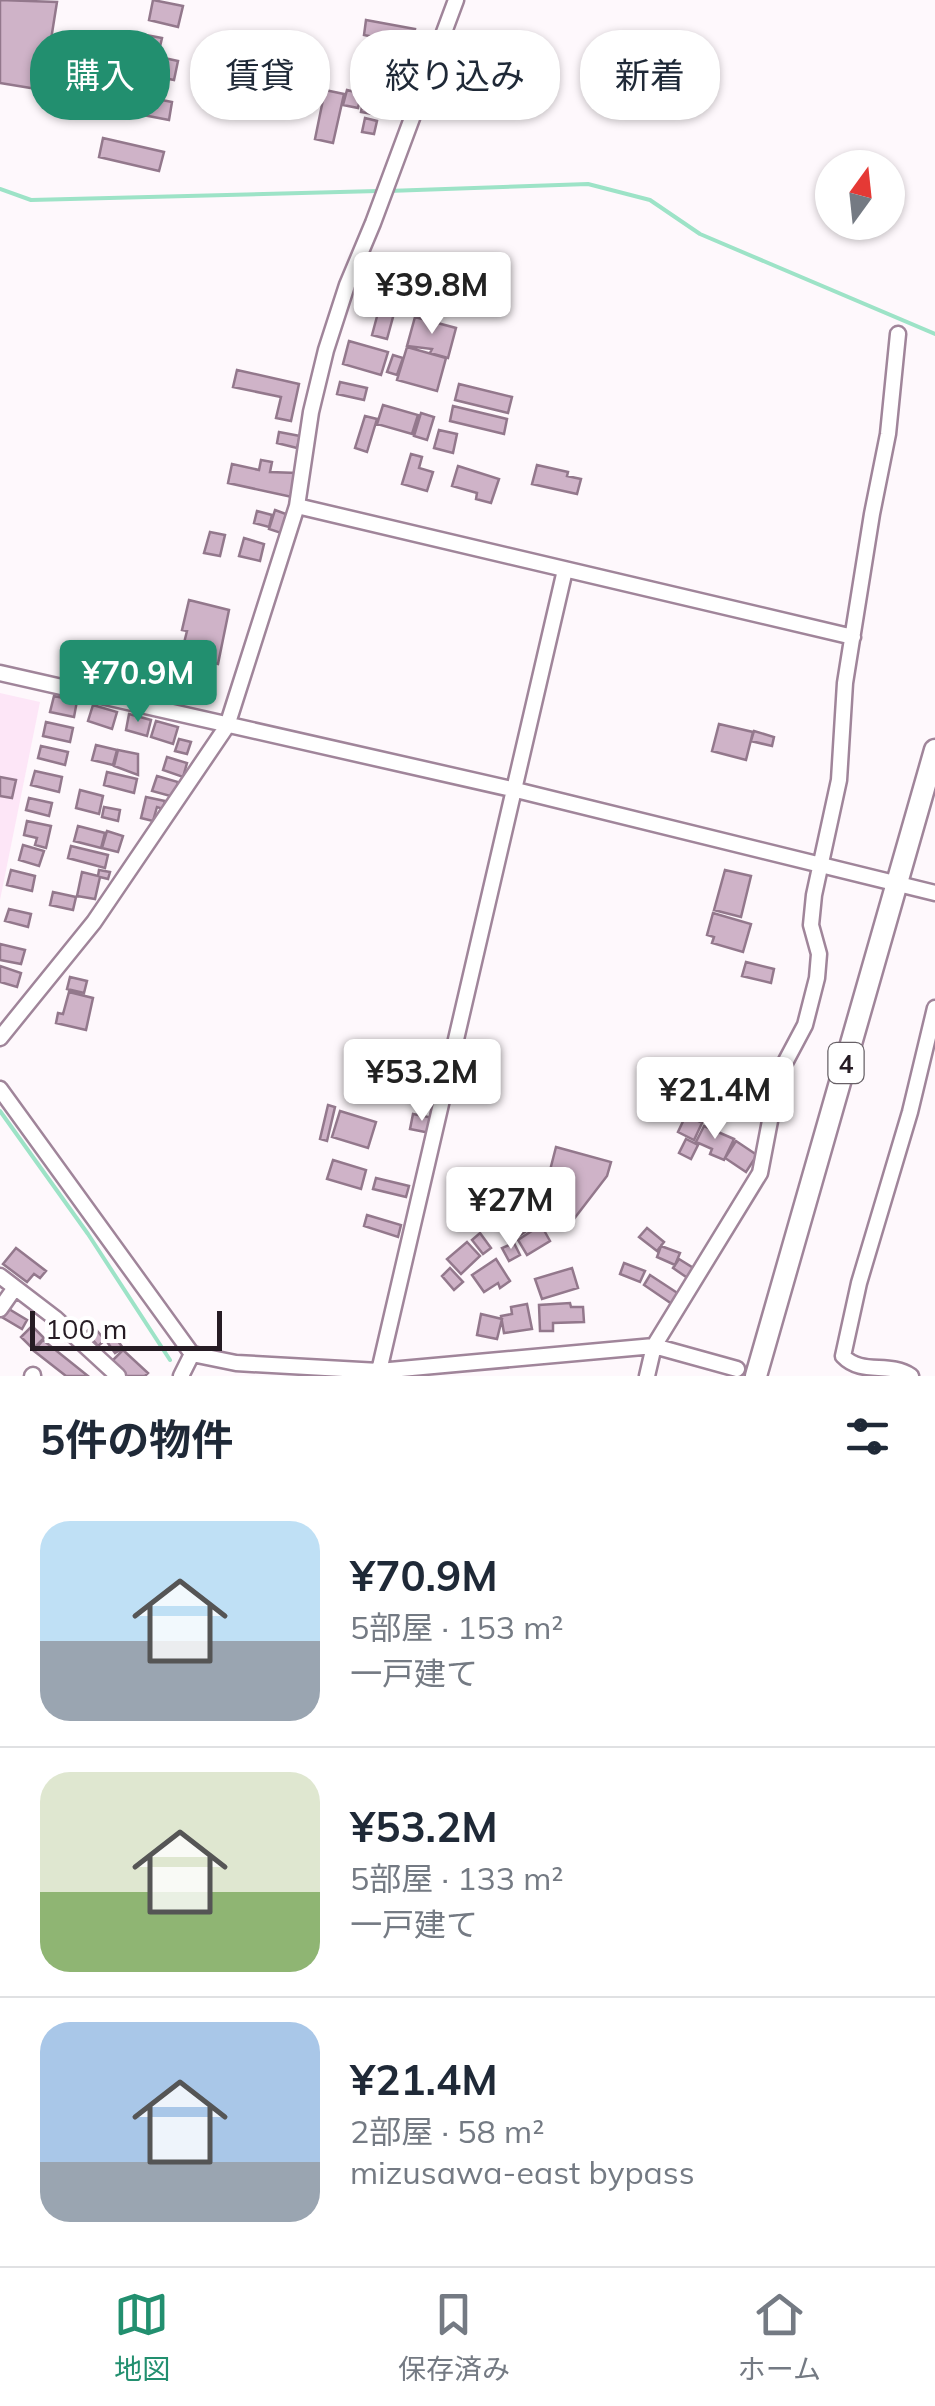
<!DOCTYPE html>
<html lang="ja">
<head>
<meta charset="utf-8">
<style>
  body { margin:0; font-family:Mulish,"Noto Sans JP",sans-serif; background:#f6f6f7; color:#1f2937; height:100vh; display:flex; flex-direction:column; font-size:38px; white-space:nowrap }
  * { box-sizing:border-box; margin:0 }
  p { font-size:32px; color:#747a83 }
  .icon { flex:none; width:55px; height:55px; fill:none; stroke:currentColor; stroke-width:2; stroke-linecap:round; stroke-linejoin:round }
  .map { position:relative; height:1376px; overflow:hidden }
  .panel { display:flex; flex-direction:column; background:#fff; flex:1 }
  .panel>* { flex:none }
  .guide { position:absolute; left:30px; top:30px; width:875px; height:90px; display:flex; gap:20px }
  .needle { width:65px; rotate:15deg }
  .controls { position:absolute; left:815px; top:150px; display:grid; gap:20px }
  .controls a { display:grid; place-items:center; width:90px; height:90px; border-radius:50%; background:#fff; box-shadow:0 2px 8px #0004; font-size:50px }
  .scale { position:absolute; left:30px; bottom:25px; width:192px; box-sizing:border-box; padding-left:10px; border:5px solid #261c24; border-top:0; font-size:28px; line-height:35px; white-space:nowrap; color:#261c24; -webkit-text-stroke:8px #fff; paint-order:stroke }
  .price { position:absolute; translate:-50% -85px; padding:0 22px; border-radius:10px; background:#fff; color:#222; font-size:32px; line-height:65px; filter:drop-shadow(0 2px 5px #0008) }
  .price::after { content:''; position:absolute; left:50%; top:60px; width:30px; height:22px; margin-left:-15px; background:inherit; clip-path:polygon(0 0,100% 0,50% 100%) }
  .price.selected { background:#228f6f; color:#fff }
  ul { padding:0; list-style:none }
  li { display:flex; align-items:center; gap:30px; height:250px; padding:0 40px }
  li+li { border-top:2px solid #e0e1e3 }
  li span { display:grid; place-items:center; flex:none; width:280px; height:200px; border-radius:30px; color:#555 }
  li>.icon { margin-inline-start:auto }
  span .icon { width:120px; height:120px; fill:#fffc; stroke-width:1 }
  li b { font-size:42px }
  h2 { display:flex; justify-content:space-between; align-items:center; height:120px; padding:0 40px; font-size:42px }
  .pill { padding:0 35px; border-radius:40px; background:#fff; box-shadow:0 2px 8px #0004; font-size:35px; line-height:90px }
  .pill.selected { background:#228f6f; color:#fff }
  .tab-bar { display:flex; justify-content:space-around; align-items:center; height:140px; border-top:2px solid #e0e1e3; background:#fff; font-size:28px; color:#747a83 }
  .tab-bar a { display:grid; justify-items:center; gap:5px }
  .tab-bar .selected { color:#228f6f }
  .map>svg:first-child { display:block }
  .built { fill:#fde6f7 }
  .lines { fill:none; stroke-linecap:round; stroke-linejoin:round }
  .stream { stroke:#9de3c7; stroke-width:4 }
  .building { fill:#cfb3c8; stroke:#93788c; stroke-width:2.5 }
  .minor-casing { stroke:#a0859a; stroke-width:19 }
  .highway-casing { stroke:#a0859a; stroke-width:25 }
  .minor { stroke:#fff; stroke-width:14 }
  .highway { stroke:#fff; stroke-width:20 }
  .labels { text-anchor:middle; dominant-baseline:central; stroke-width:8; stroke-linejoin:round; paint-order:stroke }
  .shield { fill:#fff; stroke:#676066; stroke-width:2.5 }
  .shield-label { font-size:25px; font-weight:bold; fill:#261c24 }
</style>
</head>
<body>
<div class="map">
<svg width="935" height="1376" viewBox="0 0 935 1376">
  <rect width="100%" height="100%" fill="#fef8fc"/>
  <path class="built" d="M0,693L40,702L0,900Z"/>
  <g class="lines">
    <path class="stream" d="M0,189L31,200L378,191
      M388,191L588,184L650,200L700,234L935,334
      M0,1111L88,1234L170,1360"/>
  </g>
  <path class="building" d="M0,0L57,2L43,90L0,83Z
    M153,0L183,6L178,27L149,20Z
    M366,20L415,29L412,45L364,35Z
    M146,35L162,38L159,51L143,47Z
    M118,48L178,61L174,80L114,68Z
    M325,90L344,94L333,143L315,139Z
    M347,90L367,95L366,101L360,99L358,108L343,105Z
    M116,91L172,102L169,120L112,109Z
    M370,94L398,100L395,118L361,112L362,106L367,107Z
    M365,118L377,121L374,134L362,132Z
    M103,138L164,152L159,171L99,157Z
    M390,268L405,273L387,339L372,335Z
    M415,317L456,328L448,358L430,353L432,349L407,346Z
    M349,341L388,352L381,375L343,364Z
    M407,347L446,358L437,391L397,380Z
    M393,355L403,358L397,375L387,372Z
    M237,370L299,384L291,421L276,418L281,397L233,387Z
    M340,382L367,388L364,400L337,394Z
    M459,384L512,397L508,413L455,400Z
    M383,405L418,415L412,434L377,424Z
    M453,406L507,419L504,434L450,421Z
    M421,413L434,417L427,440L414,436Z
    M365,416L377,419L367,452L355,448Z
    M439,430L457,434L453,453L434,448Z
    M279,432L300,436L297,448L277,443Z
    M411,454L422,457L419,468L433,472L427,491L402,484Z
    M261,460L272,462L270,472L297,473L292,497L228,483L232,464L259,470Z
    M537,465L568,472L567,476L581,479L577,494L532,484Z
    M458,466L499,479L491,503L476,499L477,493L452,486Z
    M275,510L286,514L281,533L269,529Z
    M257,511L272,515L269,527L254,523Z
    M210,532L225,535L220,556L204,553Z
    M244,538L264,544L260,561L239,556Z
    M189,600L229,610L218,664L181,655L187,631L182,630Z
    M54,696L77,701L74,717L50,712Z
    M93,705L117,712L112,729L88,721Z
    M129,714L151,720L147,736L126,730Z
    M156,721L178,727L173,744L151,737Z
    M46,722L73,728L70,742L43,736Z
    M719,724L753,732L746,760L712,751Z
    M754,731L774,737L772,746L751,741Z
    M179,739L191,742L187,754L175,751Z
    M96,745L117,750L113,765L92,760Z
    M41,746L68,752L65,765L38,758Z
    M118,750L138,754V775L114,766Z
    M167,757L187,763L183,777L163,770Z
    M35,771L62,777L59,792L31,785Z
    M107,772L137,779L134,793L104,785Z
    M157,776L178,782L174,797L152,791Z
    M0,777L16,780L12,798L0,796Z
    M80,790L103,796L99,814L76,808Z
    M146,797L165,801L163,809L157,807L153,821L141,818Z
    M29,798L52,803L49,816L26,810Z
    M104,807L120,810L118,821L102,817Z
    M27,821L51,826L46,848L35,845L37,838L24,835Z
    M78,826L105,833L101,848L74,841Z
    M107,831L123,836L118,852L102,848Z
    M23,845L44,851L39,866L19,860Z
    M71,846L108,855L105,868L68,858Z
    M11,870L35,876L32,891L7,885Z
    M99,870L110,872L108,879L100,877L95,899L77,896L82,872L98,876Z
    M725,870L751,876L741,917L714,910Z
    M53,892L76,897L73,910L50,905Z
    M9,909L31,914L28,927L5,921Z
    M713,913L751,924L743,952L712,943L714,937L707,935Z
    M0,944L25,950L21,964L0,960Z
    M746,962L774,969L771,983L742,976Z
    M0,966L21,973L17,987L0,982Z
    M70,977L87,981L84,993L67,989Z
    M69,992L93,998L86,1030L56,1023L58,1013L63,1014Z
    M370,1053L442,1068L438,1086L405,1080L404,1085L365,1078Z
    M712,1090L735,1104L729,1115L705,1102Z
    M328,1105L335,1107L327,1141L320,1139Z
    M340,1111L376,1122L368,1148L332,1137Z
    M413,1114L433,1118L430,1133L410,1129Z
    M686,1115L702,1123L694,1140L678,1132Z
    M704,1126L734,1139L724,1160L710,1154L712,1149L696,1142Z
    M686,1139L698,1145L691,1159L679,1153Z
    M736,1141L757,1155L746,1172L725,1158Z
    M556,1147L611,1162L607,1176L567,1228L538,1217Z
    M333,1160L366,1170L361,1189L327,1179Z
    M376,1178L409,1186L406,1197L373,1189Z
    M470,1181L495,1188L490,1205L466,1194Z
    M501,1185L534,1194L531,1205L512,1200L510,1209L495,1204Z
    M529,1209L538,1223L516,1238L507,1224Z
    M367,1215L401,1225L398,1237L364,1226Z
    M541,1225L550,1241L527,1255L518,1240Z
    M647,1228L664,1242L657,1251L639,1237Z
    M480,1233L491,1248L483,1254L472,1240Z
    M467,1242L480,1256L461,1274L447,1259Z
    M514,1243L520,1255L509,1261L502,1248Z
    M661,1246L680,1253L675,1265L657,1257Z
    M16,1248L46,1271L40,1278L34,1274L27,1282L3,1264Z
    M496,1259L510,1281L500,1288L498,1283L484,1292L472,1275Z
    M679,1259L695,1269L689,1279L673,1268Z
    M624,1263L645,1271L640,1282L620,1274Z
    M450,1268L463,1282L454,1290L442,1276Z
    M572,1268L578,1288L542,1299L535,1279Z
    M650,1275L679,1294L672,1304L644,1285Z
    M570,1303L571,1307H583L584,1322L553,1323V1331H540L539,1305Z
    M527,1304L532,1329L504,1333L501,1316L512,1314L511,1307Z
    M4,1306L27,1320L22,1329L0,1316Z
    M481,1314L502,1319L497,1339L477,1335Z
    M32,1326L44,1338L33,1349L21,1337Z
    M93,1326L105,1340L98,1346L86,1332Z
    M112,1333L123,1348L115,1353L105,1339Z
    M43,1340L88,1376H66L34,1351Z
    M123,1350L148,1373L145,1376H126L111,1362Z"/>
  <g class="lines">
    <defs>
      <path id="minor" d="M297,506L853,637
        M0,673L516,790L935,893
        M0,1038L94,922L227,726L297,506L311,412L326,350L347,285L373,223L456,0
        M0,1089L192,1354L236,1363L379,1371L654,1346L737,1369
        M0,1276L55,1318L118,1376
        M0,1309L14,1289
        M379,1371L565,570
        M32,1376L33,1375
        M181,1376L192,1354
        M647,1376L654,1346L760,1173L779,1074L805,1025L817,978L819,954L811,925L814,895L839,780L845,683L872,514L888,434L898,334
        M911,1376C889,1361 862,1376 843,1356L859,1283L910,1112L935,1008"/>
      <path id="highway" d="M756,1376L935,750"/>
    </defs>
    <use href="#minor" class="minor-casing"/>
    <use href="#highway" class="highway-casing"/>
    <use href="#minor" class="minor"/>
    <use href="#highway" class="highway"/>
  </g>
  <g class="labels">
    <rect class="shield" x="828.5" y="1043" width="35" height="40" rx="8"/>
    <g class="shield-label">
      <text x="846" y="1063">4</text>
    </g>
  </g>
</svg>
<div class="controls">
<a><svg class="needle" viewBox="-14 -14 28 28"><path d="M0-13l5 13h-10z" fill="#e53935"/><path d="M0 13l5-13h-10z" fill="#747a83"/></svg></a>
</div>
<div class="scale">100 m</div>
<b class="price" style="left:432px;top:337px">¥39.8M</b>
<b class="price selected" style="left:138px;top:725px">¥70.9M</b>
<b class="price" style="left:422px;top:1124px">¥53.2M</b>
<b class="price" style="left:715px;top:1142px">¥21.4M</b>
<b class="price" style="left:511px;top:1252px">¥27M</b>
<div class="guide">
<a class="pill selected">購入</a>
<a class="pill">賃貸</a>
<a class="pill">絞り込み</a>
<a class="pill">新着</a>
</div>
</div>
<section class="panel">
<h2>5件の物件<svg class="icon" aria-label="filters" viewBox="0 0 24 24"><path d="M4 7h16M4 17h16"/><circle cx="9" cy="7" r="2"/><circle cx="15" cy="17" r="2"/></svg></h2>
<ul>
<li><span style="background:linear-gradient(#bfe0f5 60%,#9aa5b1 0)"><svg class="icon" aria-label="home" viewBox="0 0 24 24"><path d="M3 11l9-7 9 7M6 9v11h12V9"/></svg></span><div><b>¥70.9M</b><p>5部屋 · 153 m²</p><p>一戸建て</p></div></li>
<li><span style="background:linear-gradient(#dfe7d0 60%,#8fb573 0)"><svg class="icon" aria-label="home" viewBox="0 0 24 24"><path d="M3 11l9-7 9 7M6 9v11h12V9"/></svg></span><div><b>¥53.2M</b><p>5部屋 · 133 m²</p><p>一戸建て</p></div></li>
<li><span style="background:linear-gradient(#a9c7e8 70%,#9aa5b1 0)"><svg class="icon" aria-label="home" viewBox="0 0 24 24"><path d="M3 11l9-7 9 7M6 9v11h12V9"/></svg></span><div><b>¥21.4M</b><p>2部屋 · 58 m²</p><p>mizusawa-east bypass</p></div></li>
</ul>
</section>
<nav class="tab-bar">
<a class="selected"><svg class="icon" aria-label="map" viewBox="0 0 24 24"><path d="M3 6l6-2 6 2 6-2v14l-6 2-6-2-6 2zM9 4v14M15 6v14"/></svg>地図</a>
<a><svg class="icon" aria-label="saved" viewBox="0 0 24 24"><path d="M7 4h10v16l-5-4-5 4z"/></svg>保存済み</a>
<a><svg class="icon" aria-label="home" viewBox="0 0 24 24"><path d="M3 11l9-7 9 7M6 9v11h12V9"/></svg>ホーム</a>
</nav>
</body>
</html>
